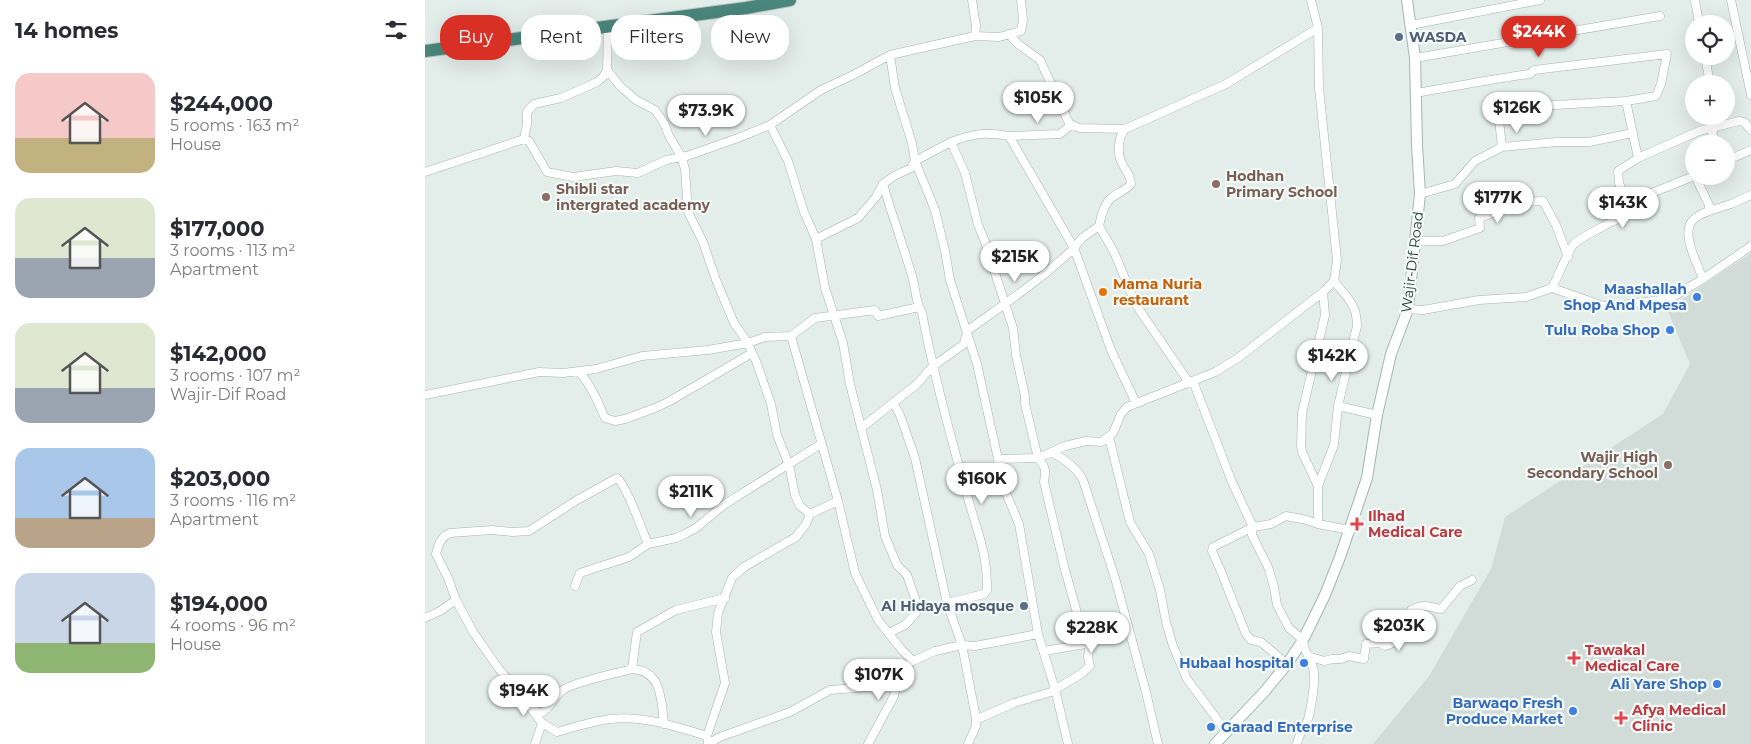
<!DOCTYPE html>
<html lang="en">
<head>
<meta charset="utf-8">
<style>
  body { margin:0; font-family:Montserrat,sans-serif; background:#f2f2f3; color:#2b2b33; height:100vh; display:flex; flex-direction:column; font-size:19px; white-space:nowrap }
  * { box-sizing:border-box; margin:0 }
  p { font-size:16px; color:#7c7c81 }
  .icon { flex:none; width:28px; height:28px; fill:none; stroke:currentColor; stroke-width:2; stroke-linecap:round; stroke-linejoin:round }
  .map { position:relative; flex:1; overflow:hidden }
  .drawer { display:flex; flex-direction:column; background:#fff; width:425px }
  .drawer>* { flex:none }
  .banner { position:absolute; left:15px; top:15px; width:475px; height:45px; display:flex; gap:10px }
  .buttons { position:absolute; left:1260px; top:15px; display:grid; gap:10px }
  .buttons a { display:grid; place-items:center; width:50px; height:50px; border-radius:50%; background:#fff; box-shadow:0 5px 20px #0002; font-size:25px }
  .price { position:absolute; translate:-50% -42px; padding:0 11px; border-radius:18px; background:#fff; color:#222; font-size:16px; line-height:32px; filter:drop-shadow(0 1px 2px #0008) }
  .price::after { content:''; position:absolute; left:50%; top:30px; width:15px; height:11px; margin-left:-8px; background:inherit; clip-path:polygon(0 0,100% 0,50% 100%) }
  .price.on { background:#d93025; color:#fff }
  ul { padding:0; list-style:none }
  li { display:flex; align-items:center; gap:15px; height:125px; padding:0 15px }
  li span { display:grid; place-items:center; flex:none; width:140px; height:100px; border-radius:15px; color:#555 }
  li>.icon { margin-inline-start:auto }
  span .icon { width:60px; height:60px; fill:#fffc; stroke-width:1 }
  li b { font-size:21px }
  h2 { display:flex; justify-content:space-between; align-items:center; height:60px; padding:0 15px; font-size:21px }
  .tag { padding:0 18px; border-radius:20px; background:#fff; box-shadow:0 5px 20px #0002; font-size:18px; line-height:45px }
  .tag.on { background:#d93025; color:#fff }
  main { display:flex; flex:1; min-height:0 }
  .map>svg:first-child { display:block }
  .built { fill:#d1dcd8 }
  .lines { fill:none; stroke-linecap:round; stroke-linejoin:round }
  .minor-casing { stroke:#a5b5b0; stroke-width:9 }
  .secondary-casing { stroke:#a1b8b2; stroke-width:12 }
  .trunk-casing { stroke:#c1c9c7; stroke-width:14 }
  .minor { stroke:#fff; stroke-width:8 }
  .secondary { stroke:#fff; stroke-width:10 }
  .trunk { stroke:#4a867c; stroke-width:12 }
  .service-dot { fill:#5c6f8a; stroke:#f3f9f6; stroke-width:2 }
  .education-dot { fill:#8d6e63; stroke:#f3f9f6; stroke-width:2 }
  .food-dot { fill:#e8710a; stroke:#f3f9f6; stroke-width:2 }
  .shop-dot { fill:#3f7fe0; stroke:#f3f9f6; stroke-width:2 }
  .health-dot { fill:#e0444e; stroke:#f3f9f6; stroke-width:2 }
  .labels { text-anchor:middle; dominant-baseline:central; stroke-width:4.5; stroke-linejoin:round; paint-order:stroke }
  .service-label { font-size:14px; font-weight:bold; fill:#4e5e75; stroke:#f3f9f6; text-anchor:start }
  .education-label { font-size:14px; font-weight:bold; fill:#785e54; stroke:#f3f9f6; text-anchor:start }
  .street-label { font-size:14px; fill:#223e38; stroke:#f3f9f6 }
  .food-label { font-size:14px; font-weight:bold; fill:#c56008; stroke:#f3f9f6; text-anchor:start }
  .shop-label { font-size:14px; font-weight:bold; fill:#366cbe; stroke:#f3f9f6; text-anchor:end }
  .health-label { font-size:14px; font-weight:bold; fill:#be3a42; stroke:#f3f9f6; text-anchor:start }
</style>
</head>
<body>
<main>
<section class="drawer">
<h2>14 homes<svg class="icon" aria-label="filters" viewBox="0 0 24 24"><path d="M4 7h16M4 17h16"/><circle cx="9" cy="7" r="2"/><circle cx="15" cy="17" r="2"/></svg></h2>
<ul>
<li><span style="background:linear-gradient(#f6c9c9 65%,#c2b280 0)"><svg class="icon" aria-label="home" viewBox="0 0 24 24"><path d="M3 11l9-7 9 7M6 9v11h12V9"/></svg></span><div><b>$244,000</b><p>5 rooms · 163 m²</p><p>House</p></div></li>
<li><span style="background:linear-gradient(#dfe7d0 60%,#9aa5b1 0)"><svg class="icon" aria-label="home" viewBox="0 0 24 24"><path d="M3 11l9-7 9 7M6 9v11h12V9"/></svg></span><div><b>$177,000</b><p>3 rooms · 113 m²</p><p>Apartment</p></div></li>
<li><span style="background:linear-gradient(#dfe7d0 65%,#9aa5b1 0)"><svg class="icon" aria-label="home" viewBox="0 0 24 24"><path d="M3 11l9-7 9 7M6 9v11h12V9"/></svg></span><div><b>$142,000</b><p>3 rooms · 107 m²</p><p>Wajir-Dif Road</p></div></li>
<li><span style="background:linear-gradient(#a9c7e8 70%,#b9a48a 0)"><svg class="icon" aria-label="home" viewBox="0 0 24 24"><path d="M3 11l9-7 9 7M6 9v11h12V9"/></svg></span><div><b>$203,000</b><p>3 rooms · 116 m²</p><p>Apartment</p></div></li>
<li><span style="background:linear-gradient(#c9d6e8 70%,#8fb573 0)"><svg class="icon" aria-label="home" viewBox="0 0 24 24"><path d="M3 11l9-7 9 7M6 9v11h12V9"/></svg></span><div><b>$194,000</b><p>4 rooms · 96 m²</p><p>House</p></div></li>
</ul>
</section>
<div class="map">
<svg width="1326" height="744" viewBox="0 0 1326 744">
  <rect width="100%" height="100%" fill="#e3ede9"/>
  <path class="built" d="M1326,253V744H948L1004,676L1066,569L1080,517L1238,414L1265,364L1242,309Z"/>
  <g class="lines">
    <defs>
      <path id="minor" d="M547,0L551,26L550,36L574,37L596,31L598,20L596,0
        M1270,0L1274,24
        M1306,0L1326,95
        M986,25L1115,0
        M584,34L593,44L615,60L644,123L654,128L700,129
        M465,55L470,88L487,143L490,161L510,210L520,251L525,280L552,364L573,459L576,481L594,524L613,634L630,689L643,744
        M1280,56L1285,84
        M990,58L1235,16
        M990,93C1029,87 1066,79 1105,74L1109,70L1242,54L1236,84L1231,96L1201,101L1213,158
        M1289,116L1290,127L1287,133L1292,144
        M345,125L363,161L379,212L391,239
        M584,136L635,134L646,125
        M99,139L104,141L122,172L148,177L191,171L213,173L241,160L262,156L313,138L345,125L396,90L428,75L465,55L550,36
        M99,139L102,124V112L109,104L136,98L172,82L178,77L182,70L183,27
        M1077,147L1074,120L1078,108L1201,101
        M1301,161L1326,150
        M0,172L99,139
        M1270,176L1284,205V211C1279,213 1273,215 1269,219C1254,231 1273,265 1278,279
        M458,184C467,215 478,245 487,276C491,288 490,302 497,313C509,377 526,439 544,502C553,533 563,556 562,590L559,594L522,603
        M995,194L1030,184L1050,161L1077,147L1132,142H1164L1208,133
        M1202,203L1194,183L1193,171L1213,158L1274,131L1314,121L1319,122L1326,130
        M1284,211L1306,204L1326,195
        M674,226L689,252L711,305L763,381
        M991,241H1018L1055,228L1054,218L1099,202L1118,201L1131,225L1143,257
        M1127,288C1134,274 1140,258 1148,245C1152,239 1192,219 1200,216L1199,207L1202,203L1269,176
        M983,309L998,310L1054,300L1101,297L1127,288L1179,306L1197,305L1244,299L1278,279L1326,246
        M366,336L413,501L430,573L453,620L477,650L488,661
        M327,353L331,361L346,404L352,435L364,465L370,495L375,506L385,514L413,501
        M154,372C166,385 173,402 180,418L190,421L200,419L230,408L245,401L327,353L323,343L340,337L366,336L390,318L450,310L453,316L494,307
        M768,381L807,482L828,527L827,535L843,567L849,587L852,605L864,628L878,640C878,652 888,660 889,673C890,684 886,709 883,719C880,728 873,735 872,744
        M0,395L114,372L138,373L171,369L217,356L283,350L323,343L309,323L291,280L278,242L263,212L260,169L256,156L244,136L239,123L230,110L211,100L195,86L182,70
        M468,403L475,415L490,458L522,603L537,645L551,718
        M711,403L686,350L649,248L657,238L674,226C676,217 678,206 685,199C692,193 700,191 706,184C705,172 701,173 697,163C692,154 693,137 700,129L801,84L893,28
        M913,406L952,415
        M436,428L492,384L507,367L539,344L542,331C579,304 616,280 649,248L584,136C560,132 549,133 526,142
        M684,437L705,522L724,554L735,590L741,622L748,646L762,679L801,731
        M627,452C640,460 651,467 658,480L690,578L721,692L733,744
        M573,459L613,458L640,446L661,441L676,442L688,433L696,414L702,407L790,372L813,358L898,292L909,281L912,260L894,88L893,28L886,0
        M893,486L909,445L913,406L932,326C932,304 922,298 909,281
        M893,524V486L877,452L876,446L877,413L900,315L898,292
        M223,544C217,530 202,486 192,478L152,500L104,531L87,532L67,530L25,533C16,536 13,545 11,554L23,578L31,600L48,632L74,669L109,710L116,713C126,709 128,696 138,690C152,681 189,674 207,669C238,671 236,701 239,724
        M150,586L155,573L204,557L223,544L251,538L260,534L271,528L300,504L396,444
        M0,618L15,611L31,600
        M464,633L480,625L491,613V601L482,575L472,565L460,536L452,490L425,384L418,343L400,288L391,239L433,218L451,197L458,184L469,176L486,168L490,161L526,142L540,173L553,225L559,239L588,328L591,355L600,396V404L613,458C621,467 621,471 619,482L639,566L654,620L665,643L663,657L665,666L656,674L626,692L589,703L555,718H551V726L543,744
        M619,651L667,643L678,638L701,623
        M883,656L899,661L907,659H916L924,656L939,659L941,644L955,643L960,646C972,644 980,629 987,620L986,610C1000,603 1003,607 1016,609L1035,586L1047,580
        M862,664L836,642L826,640L821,634L795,569L787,551L788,547L828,527L846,524L861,516L882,520L893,524L925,530
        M207,669L212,632L251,610L300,598
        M107,710L117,723L110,744
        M117,723L132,732C149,727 168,721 186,719C217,715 252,727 282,736
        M283,744L295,737L365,712L405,690L443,687L488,661L510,651L537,645L550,646L613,634
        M283,744L282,736L300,683L291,632L293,613L307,578L319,567L371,537L381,524L385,514
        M443,744L469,696L472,681L479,666"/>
      <path id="secondary" d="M790,744L840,691L862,664L878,640L900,595L915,557L942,478L952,415L966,354L983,309L995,194L992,145L990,58L982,0"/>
      <path id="trunk" d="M0,51L321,8L365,0"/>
    </defs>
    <use href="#minor" class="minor-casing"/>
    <use href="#secondary" class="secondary-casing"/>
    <use href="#trunk" class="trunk-casing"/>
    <use href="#minor" class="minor"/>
    <use href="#secondary" class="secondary"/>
    <use href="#trunk" class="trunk"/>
  </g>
  <g class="service-dot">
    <circle cx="974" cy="37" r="5"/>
    <circle cx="599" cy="606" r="5"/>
  </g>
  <g class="education-dot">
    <circle cx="791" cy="184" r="5"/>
    <circle cx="121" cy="197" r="5"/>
    <circle cx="1243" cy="465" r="5"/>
  </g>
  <circle class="food-dot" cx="678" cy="292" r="5"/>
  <g class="shop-dot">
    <circle cx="1272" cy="297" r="5"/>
    <circle cx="1245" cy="330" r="5"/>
    <circle cx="879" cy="663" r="5"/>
    <circle cx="1292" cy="684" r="5"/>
    <circle cx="1148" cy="711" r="5"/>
    <circle cx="786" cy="727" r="5"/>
  </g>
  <g class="health-dot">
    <path d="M929.5 516.5h5v5h5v5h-5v5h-5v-5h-5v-5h5z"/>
    <path d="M1146.5 650.5h5v5h5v5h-5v5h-5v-5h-5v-5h5z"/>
    <path d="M1193.5 710.5h5v5h5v5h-5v5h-5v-5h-5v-5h5z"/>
  </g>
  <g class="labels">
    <g class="service-label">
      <text x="984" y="37">WASDA</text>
      <text x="589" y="606" text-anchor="end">Al Hidaya mosque</text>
    </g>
    <g class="education-label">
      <text x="801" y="176">Hodhan<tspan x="801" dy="16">Primary School</tspan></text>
      <text x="131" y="189">Shibli star<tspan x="131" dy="16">intergrated academy</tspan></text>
      <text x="1233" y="457" text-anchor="end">Wajir High<tspan x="1233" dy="16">Secondary School</tspan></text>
    </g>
    <g class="street-label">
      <text transform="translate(987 262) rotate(-83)">Wajir-Dif Road</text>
    </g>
    <g class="food-label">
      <text x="688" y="284">Mama Nuria<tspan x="688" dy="16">restaurant</tspan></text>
    </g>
    <g class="shop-label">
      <text x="1262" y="289">Maashallah<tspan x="1262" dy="16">Shop And Mpesa</tspan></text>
      <text x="1235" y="330">Tulu Roba Shop</text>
      <text x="869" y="663">Hubaal hospital</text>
      <text x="1282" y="684">Ali Yare Shop</text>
      <text x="1138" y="703">Barwaqo Fresh<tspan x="1138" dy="16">Produce Market</tspan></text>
      <text x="796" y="727" text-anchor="start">Garaad Enterprise</text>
    </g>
    <g class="health-label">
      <text x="943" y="516">Ilhad<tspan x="943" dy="16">Medical Care</tspan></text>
      <text x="1160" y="650">Tawakal<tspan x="1160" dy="16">Medical Care</tspan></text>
      <text x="1207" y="710">Afya Medical<tspan x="1207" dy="16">Clinic</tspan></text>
    </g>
  </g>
</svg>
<div class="buttons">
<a><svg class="icon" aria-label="locate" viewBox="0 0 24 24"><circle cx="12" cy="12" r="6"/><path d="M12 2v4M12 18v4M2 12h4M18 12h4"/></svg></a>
<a>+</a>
<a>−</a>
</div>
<b class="price on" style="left:1114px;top:58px">$244K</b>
<b class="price" style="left:613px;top:124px">$105K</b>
<b class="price" style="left:1092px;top:134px">$126K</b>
<b class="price" style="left:281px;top:137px">$73.9K</b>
<b class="price" style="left:1073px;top:224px">$177K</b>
<b class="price" style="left:1198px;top:229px">$143K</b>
<b class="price" style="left:590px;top:283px">$215K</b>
<b class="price" style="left:907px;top:382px">$142K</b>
<b class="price" style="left:557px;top:505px">$160K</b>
<b class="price" style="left:266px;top:518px">$211K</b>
<b class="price" style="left:974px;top:652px">$203K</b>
<b class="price" style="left:667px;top:654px">$228K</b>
<b class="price" style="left:454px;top:701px">$107K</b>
<b class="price" style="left:99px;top:717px">$194K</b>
<div class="banner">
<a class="tag on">Buy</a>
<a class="tag">Rent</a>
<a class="tag">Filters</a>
<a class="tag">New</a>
</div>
</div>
</main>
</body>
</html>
